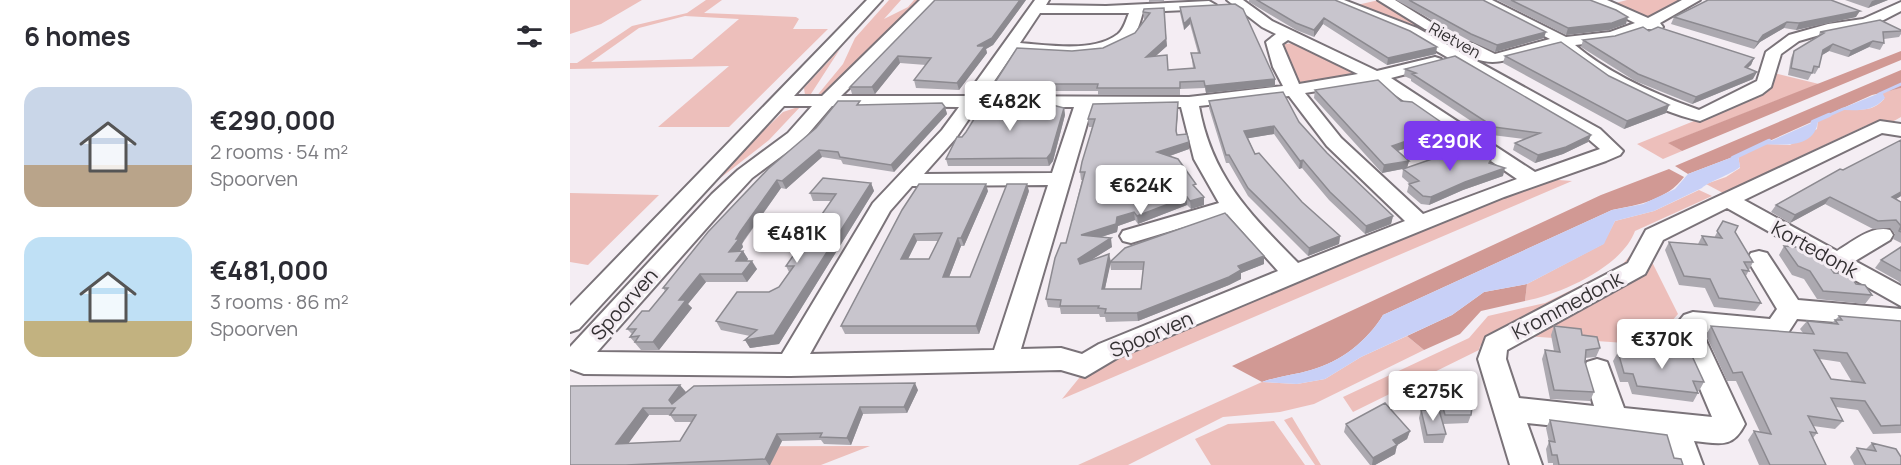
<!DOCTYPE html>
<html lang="en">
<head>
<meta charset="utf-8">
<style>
  body { margin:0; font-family:Manrope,sans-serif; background:#f7f7f7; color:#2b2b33; height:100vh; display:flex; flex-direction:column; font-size:22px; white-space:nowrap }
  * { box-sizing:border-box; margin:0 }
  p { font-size:20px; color:#7c7c81 }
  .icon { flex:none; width:33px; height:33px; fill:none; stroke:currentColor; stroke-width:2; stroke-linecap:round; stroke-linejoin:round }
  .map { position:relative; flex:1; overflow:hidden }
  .details { display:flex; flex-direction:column; background:#fff; width:570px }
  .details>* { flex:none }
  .price { position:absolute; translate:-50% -51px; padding:0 14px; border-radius:6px; background:#fff; color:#222; font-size:20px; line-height:39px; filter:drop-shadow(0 2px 3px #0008) }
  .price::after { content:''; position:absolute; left:50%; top:36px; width:18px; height:14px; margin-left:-9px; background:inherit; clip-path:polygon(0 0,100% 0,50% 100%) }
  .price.selected { background:#7c3aed; color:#fff }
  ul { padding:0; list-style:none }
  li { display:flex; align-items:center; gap:18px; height:150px; padding:0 24px }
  li span { display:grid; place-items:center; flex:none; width:168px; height:120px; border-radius:18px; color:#555 }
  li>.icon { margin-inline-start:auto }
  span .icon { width:72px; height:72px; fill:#fffc; stroke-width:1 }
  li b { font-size:26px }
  h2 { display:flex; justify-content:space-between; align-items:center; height:72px; padding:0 24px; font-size:26px }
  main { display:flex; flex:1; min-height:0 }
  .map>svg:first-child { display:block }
  .green { fill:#edbfbb; fill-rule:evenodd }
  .forest { fill:#d19994 }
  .water { fill:#c8d0f7 }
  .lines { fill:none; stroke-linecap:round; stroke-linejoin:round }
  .stream-far1 { stroke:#c8d0f7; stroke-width:3 }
  .stream { stroke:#c8d0f7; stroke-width:4.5 }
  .minor-casing { stroke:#7a7379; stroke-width:4 }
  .minor { fill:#fff; fill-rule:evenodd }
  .wall { fill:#aca9b0; fill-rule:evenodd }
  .shaded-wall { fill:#8c8a90 }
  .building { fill:#c8c5cd; stroke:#8c8a90; stroke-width:1.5; fill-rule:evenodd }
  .labels { text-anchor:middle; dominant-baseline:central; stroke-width:6; stroke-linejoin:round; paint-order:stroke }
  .far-street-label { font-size:16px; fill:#343133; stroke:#f4edf3 }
  .street-label { font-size:20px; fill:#343133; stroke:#f4edf3 }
</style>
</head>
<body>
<main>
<section class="details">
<h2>6 homes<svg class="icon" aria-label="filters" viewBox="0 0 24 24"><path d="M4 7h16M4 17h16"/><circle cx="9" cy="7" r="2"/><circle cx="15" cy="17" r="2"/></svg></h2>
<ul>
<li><span style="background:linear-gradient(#c9d6e8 65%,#b9a48a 0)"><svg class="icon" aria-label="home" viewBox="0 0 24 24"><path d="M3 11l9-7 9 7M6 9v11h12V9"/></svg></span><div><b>€290,000</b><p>2 rooms · 54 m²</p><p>Spoorven</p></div></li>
<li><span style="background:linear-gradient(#bfe0f5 70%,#c2b280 0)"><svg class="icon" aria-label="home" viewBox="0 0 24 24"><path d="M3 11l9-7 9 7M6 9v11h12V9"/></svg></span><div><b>€481,000</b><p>3 rooms · 86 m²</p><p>Spoorven</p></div></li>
</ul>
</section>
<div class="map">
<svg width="1331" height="465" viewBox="0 0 1331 465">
  <rect width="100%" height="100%" fill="#f4edf3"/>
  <path class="green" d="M0,0H72L31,24L0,34Z
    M136,0H152L134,13L226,17L229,19L223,29H258L159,127H88L159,66L0,69V63H7L62,26L117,13ZM115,16L169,19L122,59L21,62L69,28Z
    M319,0H331L314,19L338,7L344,0H355L257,95L245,98L273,64L285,38Z
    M809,0L813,1L875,36L787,5Z
    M1057,0H1115L1070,20L1038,5Z
    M723,43L787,74L724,83L711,52L715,44Z
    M270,49L239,97L235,95L234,88Z
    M1204,73L1249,84L1099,143L1112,151L1093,159L1067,144L1129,119Z
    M1331,88V117L1315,126L1297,125L1153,193L1136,184L1156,177L1170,168L1168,155L1194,144L1220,145L1247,129L1248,120C1255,117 1263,111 1270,110C1288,108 1301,114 1314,99L1312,92Z
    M231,106L199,140L144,183H139L213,112Z
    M975,179L1002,181L492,399L514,372L534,360Z
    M1129,190L1142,196L1065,231C1052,267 991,294 955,301L957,284L1033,244L1045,221L1084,211Z
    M0,193L89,195L18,265L0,262Z
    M1076,237L1059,265L910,346L909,350L783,412L773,397L899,338L918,316L975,303L1052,265Z
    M1079,256L1108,314L1101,322L1102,332L1112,347L955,336Z
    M837,336L854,350L744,404L710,412L653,417L558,465H508L692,382L727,384L755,379L791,357Z
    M722,417L751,465H745L714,420Z
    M704,421L735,465H641L625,439L658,424Z
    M300,446L251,465H0V447Z"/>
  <path class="forest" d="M1331,51V60L1112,151L1098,143Z
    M1331,70V88L1302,95L1168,155L1118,174L1105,166Z
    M1099,169L1114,177C1097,200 1068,205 1042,210L813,315C798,340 771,362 741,370C725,375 708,376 692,382L662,366L1031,195Z
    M957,284L955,301L911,311L890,334L854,350L837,336L882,315L914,292Z"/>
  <path class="water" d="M1312,92L1315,98C1302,113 1286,110 1268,110Z
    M1248,120C1246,148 1215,145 1194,144Z
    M1168,155L1170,167C1160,175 1138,182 1132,188L1084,211L1045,221L1034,244L957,284L914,292L882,315L791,357L755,379L727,384L692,382C708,376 725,375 741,370C771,362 798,340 813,315L1042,210L1073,204L1105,189L1118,174Z"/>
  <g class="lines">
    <path class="stream-far1" d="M1309,94L1331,84
      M1255,117L1273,109"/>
    <path class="stream" d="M1243,122L1259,115
      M1163,158L1199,141"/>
    <defs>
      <path id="minor" d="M297,0H312L224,96H252L350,0H365L338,31L271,96H396L465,0H479L476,5L536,6L639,1L646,5L639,9L573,12C570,22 567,35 559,41C532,62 476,54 444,52L414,96L619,97L713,86L703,67L696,42L706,34L692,27L657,0H673L702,21L807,71L865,57L871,59L873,62L871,65L821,78L965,172L1030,149L1016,137L837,34L754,0H774L847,28L1030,129L1053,151L1050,155L1036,161L934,197L789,256L547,358L515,377L491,370L220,376L14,374L0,369V347L142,194L168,170L218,133L242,106H214L9,329L0,332V306ZM470,13H559C556,20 554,29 548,34C524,53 478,45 450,43ZM718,40L788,74L729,84L712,44ZM803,82L815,88L947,179L853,214L771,138L735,93ZM719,96L757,146L835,221L728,263C679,213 642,177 629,106ZM262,106L389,107L372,130L303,203L212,354L27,352L158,204L182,178L232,141ZM407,107H504L482,173L354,174L386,138ZM522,107H611L624,159L649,203L553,231L550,236L553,241L561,243L657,214L708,271L529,344L512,354L491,348L451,349ZM478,185L424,350L240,354L320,211L342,186Z
        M808,0H825L867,26L860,30L855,29Z
        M904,0H922L996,37L1040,32L1065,23L1018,0H1037L1078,18L1112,0H1130L1090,23L1093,27L1091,30L1078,29L1042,41L1005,45C1039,74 1087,95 1129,110L1187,81L1196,52L1219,35L1258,24L1293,19L1331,2V11L1302,26L1260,32L1229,41L1211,54L1201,87L1192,94L1130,121C1083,110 1025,79 989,47C956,51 916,79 889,46L891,43H903L925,54L980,39Z
        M1310,121L1331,124V136L1312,133L1174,200L1267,251C1282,242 1302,225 1320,230L1323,235L1320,240L1285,261L1331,286V306L1157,208L1093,240L1075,274L937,350L936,359L949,398L1024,406L1013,370L1017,362L1027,359L1037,362L1054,408L1142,417L1104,327L1114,315L1123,312L1200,319L1207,309L1177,259L1181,253L1189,251L1197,253L1228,300L1331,309V327L1227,319L1216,336L1207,339L1132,332L1175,424C1162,450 1148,443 1124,441L1133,465H1101L1092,437L957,423L972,465H940L908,359L916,337L1058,263L1076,230Z"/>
    </defs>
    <use href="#minor" class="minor-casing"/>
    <use href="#minor" class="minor"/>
  </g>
  <path class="wall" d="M365,0H456L423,45L416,49L417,53L389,90L346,88L344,80L356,65L330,63L305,94H282L280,87Z
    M579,0H594V1L579,2Z
    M679,0H765L866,54L817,65L753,24L744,37L726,30L679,2Z
    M826,0H913L974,38L925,52L900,41Z
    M927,0H1020L1056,24L1039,30L996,35Z
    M1275,0H1318L1298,8Z
    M610,7L705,79V86L636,93L635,88L610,89V95H528V91H425L424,84L502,51L533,48L565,33L575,19H574L573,12L594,8L597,46L585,56L598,70L623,68L621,53H628L620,24L614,30L610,13Z
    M1104,17H1286L1226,30L1214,28L1190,42L1184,49L1101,24Z
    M1331,30V34L1329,37L1314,39V43L1310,50L1299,47L1278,57L1259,51L1252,55L1249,67L1245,74L1242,73L1238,80L1218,75L1221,58L1224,51L1248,37L1250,32Z
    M1079,31L1184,58L1181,65L1177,68L1183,79L1122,104L1065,81L1011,47L1013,40L1045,36Z
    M935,56L1039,76L1099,105L1096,113L1054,129L933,63Z
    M835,69L1021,135L1018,142L993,154L965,163L943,150L945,143L954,139L922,135L841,81V79L834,76Z
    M745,90L831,101L895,148L892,149L921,164L933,176L893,190L859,205L851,204L837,192L839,184H840L832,177L833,169L812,173L744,98ZM858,141L876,154L837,168L839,161L828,151Z
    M639,101L729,122L757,153L823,216L821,224L795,234L759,200L732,168L729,169L704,134L678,138L685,154L732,202L770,236L769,244L738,256L678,196L659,163H656L639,108Z
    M291,105L375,107L377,114L324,172L273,164L271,160L252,157L216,189L211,188L172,244L173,247L170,251H173L178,259L177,261L187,269L177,282H136L118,304L122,308L89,350H71L60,337L62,334L57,329L79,311L95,291L93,288L138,232Z
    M494,108L495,115L483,161L479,166H378L376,159Z
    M608,109L606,134L619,142V149L600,156L626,189L634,205L621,209L617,205L568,224L565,220L548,226L547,232L531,237L542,247L521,260L540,262L694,264L671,273V279L659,285L568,321L536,322L535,317H530L529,314H491L490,308L478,307L476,299L496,243L512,180H511L510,172L522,127H519L518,119ZM540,263L541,270H573L571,289H535Z
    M1270,169L1331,196L1326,199L1331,202V243L1323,239L1325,234L1320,228L1303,229L1255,204L1220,223L1201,212L1206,205Z
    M301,183L304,191L209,344L180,348L175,340L180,336L151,330L146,321L209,287L219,272L216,266L261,201H243L240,193Z
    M418,191L394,246H391L379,277H400L459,191L409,334H275L271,326L332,210ZM347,241H368L359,259H338Z
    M1153,221L1165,232L1183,262L1176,276L1191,303L1185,311L1144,307L1135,288L1109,285L1095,250L1099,242L1128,244L1132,236L1144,238Z
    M1214,246L1286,284L1302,295L1295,304L1247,299L1234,279L1222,275L1209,255Z
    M1331,247V284L1328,281L1305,268L1311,260Z
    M1269,316L1331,321V433L1303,434L1288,410L1266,407L1273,421L1265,429L1243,426L1247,433L1243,438L1256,465H1189L1178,440L1184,431L1190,432L1166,381H1157L1136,335L1141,326L1233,333L1230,329L1237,321L1262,323ZM1250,359L1270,362L1282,382L1261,379Z
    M984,326L1012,335L1030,348L1026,357L1015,358V362L1024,392L1020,401L980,399L972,359L975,350L984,351L981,335Z
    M1060,348L1134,382L1129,391H1127L1128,393L1123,402L1062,394L1058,382H1050L1043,361L1048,352L1057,354Z
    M865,378L886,383L901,415L898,423L873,424L876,434L873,443H854L849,418L851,410H869L863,386Z
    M0,386L116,392L348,390L337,413L293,414L281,445L254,444L251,440L212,441L200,465H0ZM79,415H100L105,422H122L110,441L58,443Z
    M980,420L1104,458L1113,465H983V463H978L976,449L979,442L976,428Z
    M776,424L840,431L837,439L827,445L825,454L805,465H800L774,432Z
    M1302,443L1331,465H1284L1280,457L1287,448L1296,449Z"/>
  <path class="shaded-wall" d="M450,0H456L423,45L416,49L417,53L389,90L387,83L407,46Z
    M1305,0H1318L1298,8L1302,1Z
    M1290,11L1286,17L1226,30L1229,23Z
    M1058,17L1056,24L1039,30L996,35L998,28Z
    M620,18V24L614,30V24Z
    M754,18L753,24L744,37V30Z
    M1217,22L1214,28L1190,42L1184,49L1188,42L1193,35Z
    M976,32L974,38L925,52L927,45Z
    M596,39L597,46L577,64L576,57Z
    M1303,41L1299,47L1278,57L1281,51Z
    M1263,44L1259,51L1249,57L1253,50Z
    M867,47L866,54L817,65L818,58Z
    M328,56L330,63L305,94L302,87Z
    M1184,58L1181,65L1171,74L1175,67Z
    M1187,72L1183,79L1122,104L1126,97Z
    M705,79V86L636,93L635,86Z
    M608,102V109L606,139V131Z
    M1099,105L1096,113L1054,129L1057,121Z
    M375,107L377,114L324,172L321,165Z
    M494,108L495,115L483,161L479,166L477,158Z
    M704,126V134L674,139V131Z
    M859,133L858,141L821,153L822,146Z
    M1021,135L1018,142L993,154L965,163L968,155Z
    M897,140L895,148L878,155L880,147Z
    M619,142V149L588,160L587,152Z
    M249,150L252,157L216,189L212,181Z
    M733,160L732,168L729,169L730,161Z
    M839,161L837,168L812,173L814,165Z
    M935,168L933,176L893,190L859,205L861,197L895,182Z
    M207,180L211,188L174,240L172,244L173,247L163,260L159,252L170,232Z
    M301,183L304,191L209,344L180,348L175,340L204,335Z
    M416,184L418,191L394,246L391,238Z
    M457,184L459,191L409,334L406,326Z
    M1331,192V196L1316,205L1322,197Z
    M617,197V205L568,224L567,216Z
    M634,197V205L621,209L620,201Z
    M1260,197L1255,204L1220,223L1225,215Z
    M564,212L565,220L548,226L547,232L512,243L511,235L547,217Z
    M823,216L821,224L795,234L796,226Z
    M344,234L347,241L334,267L331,259Z
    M770,236L769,244L738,256L739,248Z
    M388,238L391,246L376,285L373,277Z
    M541,238L542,247L510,267L508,259Z
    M173,251L178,259L171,269L166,261Z
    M539,254L541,262L533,297L532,289Z
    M694,256V264L671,273V279L659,285L568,321L567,313L668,266Z
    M182,261L187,269L177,282L172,274Z
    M130,274L136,282L118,304L122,308L89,350L83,342L109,300Z
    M345,383L348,390L337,413L334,407Z
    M110,385L116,392L104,407L99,400Z
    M290,407L293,414L281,445L277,438Z
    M73,408L79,415L53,451L46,444Z
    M840,431L837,439L821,449L823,440Z
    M207,434L212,441L200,465H199L195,459Z
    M827,445L825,454L805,465H802L803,458Z"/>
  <path class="building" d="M365,0H450L422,38L407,46H415L387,83L344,80L361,58L328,56L302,87H280Z
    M687,0H765L840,31L867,47L818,58L754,18L744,30L726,23Z
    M839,0H913L976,32L927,45L901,34Z
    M941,0H1020L1046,10L1058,17L1042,23L998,28Z
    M1138,0H1261L1290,11L1229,23L1217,22L1193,35L1188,42L1104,17Z
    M665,4L673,9L705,79L635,86L634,81L610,82V88H527L528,84H424L447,48L502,51L533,48L565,33L580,13L573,12L574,9L594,8L596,39L576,57L597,55L598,70L625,68L621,53H630L620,18L614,24L610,7Z
    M1310,20L1331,30V31L1313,32L1314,43L1303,41L1281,51L1263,44L1253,50L1249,67L1244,66L1242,73L1221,68L1224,51L1254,33L1250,32Z
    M1073,27L1079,31L1088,27L1184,58L1175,67L1187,72L1126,97L1068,74L1013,40L1045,36Z
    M991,42L1039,76L1099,105L1057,121L935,56Z
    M885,56L1021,135L996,147L968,155L945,143L970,133L924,127L842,74L846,73L835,69Z
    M808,80L831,101L842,102L897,140L880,147L859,133L822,146L839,161L814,165L745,90Z
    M713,92L729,122L757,153L823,216L796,226L760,192L733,160L730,161L704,126L674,131L685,154L689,153L732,202L770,236L739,248L678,188L659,155H656L639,101Z
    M268,101H290L287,105L372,103L375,107L321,165L270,157L268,152L249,150L212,181L207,180L170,232L166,239H169L159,252L173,251L166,261H182L172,274H130L109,300H116L83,342H65L69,336L60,337L66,329H57L72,311H79L98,288H93L138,232L198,169L246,128Z
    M608,102L606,131L607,135L617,134L619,142L587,152L608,159L626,184L623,185L634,197L620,201L617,197L567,216L564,212L547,217L546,224L511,235L541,238L508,259L510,264L539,254L532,289H571L574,262H540L555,248L655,213L694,256L668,266L671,270L659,277L567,313H535L536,309L528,308L529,306H490L491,300L476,299L485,258L491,243H496L515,172H510L512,162L525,119H518L523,104Z
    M414,103L479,104L494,108L481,153L477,158L376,159L387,137H392L396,132Z
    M1331,140V192L1322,197L1331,202V232L1329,231L1331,226L1326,220L1308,221L1260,197L1225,215L1206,205L1270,169L1273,170Z
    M891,149L922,158L919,163L935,168L895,182L861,197L853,196L839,184L849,181L833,169Z
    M253,178L301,183L204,335L175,340L187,330L146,321L167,292H199L209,287L224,266H216L266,194L240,193Z
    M349,184H416L391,238H388L373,277H400L437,184H457L406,326H271L332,210ZM372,233L359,259H331L344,234Z
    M1153,221L1168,226L1165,232L1183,262H1174L1179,271L1172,270L1191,303L1149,298L1140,279L1114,276L1099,242L1137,245L1132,236L1152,238L1147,231Z
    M1214,246L1247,249L1264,273L1279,274L1286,284L1295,285L1302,295L1253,291L1240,271L1228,266Z
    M1331,247V271L1311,260Z
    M1269,316L1331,321V425L1311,426L1295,401L1261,398L1273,421L1238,416L1247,433L1240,432L1256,465H1200L1184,431L1201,434L1172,372L1163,373L1141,326L1244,334L1237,321L1268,324L1265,320H1272ZM1244,350L1277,353L1295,383L1261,379Z
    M984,326L1011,329L1012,335L1027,337L1030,348L1016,350L1015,362L1024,392L984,390L975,350L990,352Z
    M1060,348L1122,356L1134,382L1123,381L1128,393L1067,386L1063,374L1054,373L1048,352L1062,354Z
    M865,378H884L886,383H905L901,415H875Z
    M345,383L334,407H290L277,438L250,437L252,433L207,434L195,459L56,465H0V386L110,385L99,400L102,404L124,386ZM73,408H105L100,415H126L110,441L46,444Z
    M815,403L840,431L823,440L827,445L803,458L776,424Z
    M851,410H869L876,434L857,435Z
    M980,420L1097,435L1104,458L1111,459L1113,465H989L987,455H982L979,441L985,442Z
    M1302,443L1326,449L1331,457V465H1296L1287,448L1306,451Z"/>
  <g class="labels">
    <g class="far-street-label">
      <text transform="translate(885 40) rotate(29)">Rietven</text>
    </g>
    <g class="street-label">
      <text transform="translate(1245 249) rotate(29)">Kortedonk</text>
      <text transform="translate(54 304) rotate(-48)">Spoorven</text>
      <text transform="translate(997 305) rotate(-28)">Krommedonk</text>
      <text transform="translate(581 334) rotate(-23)">Spoorven</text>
    </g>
  </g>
</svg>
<b class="price" style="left:440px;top:132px">€482K</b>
<b class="price selected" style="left:880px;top:172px">€290K</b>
<b class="price" style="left:571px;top:216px">€624K</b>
<b class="price" style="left:227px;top:264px">€481K</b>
<b class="price" style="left:1092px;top:370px">€370K</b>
<b class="price" style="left:863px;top:422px">€275K</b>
</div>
</main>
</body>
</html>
